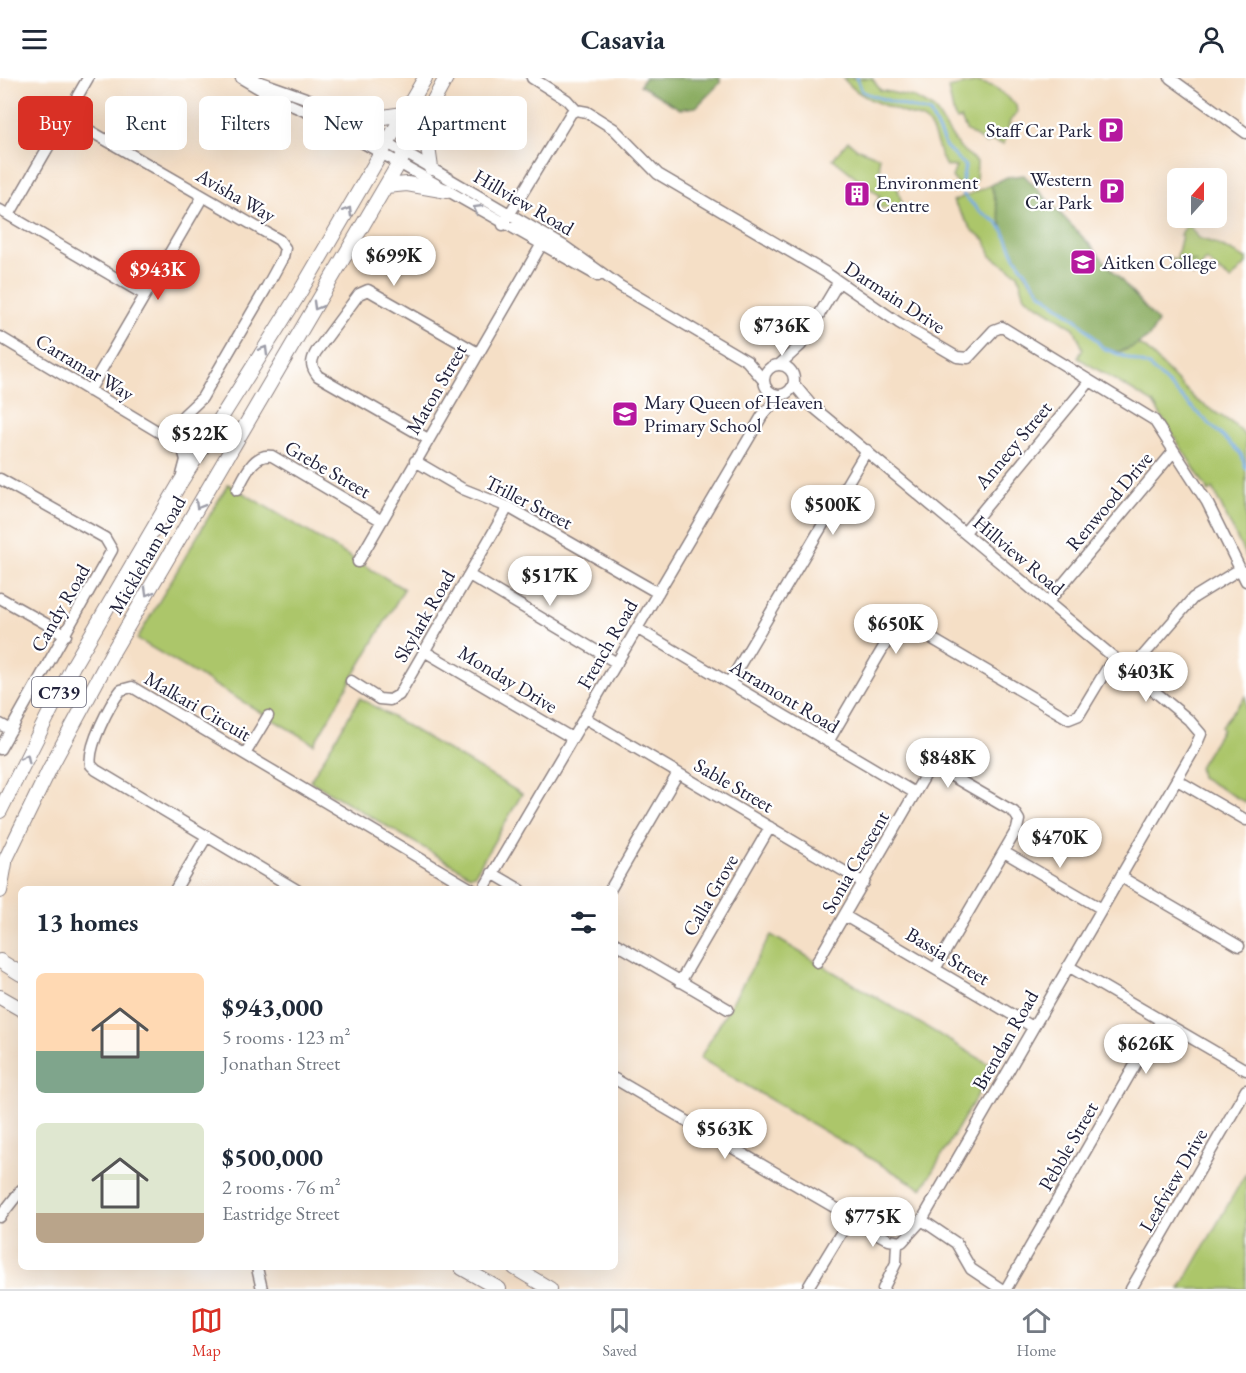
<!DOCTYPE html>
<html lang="en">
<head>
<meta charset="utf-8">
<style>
  body { margin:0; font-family:"EB Garamond",serif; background:#f2f2f3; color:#1f2937; height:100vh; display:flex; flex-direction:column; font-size:22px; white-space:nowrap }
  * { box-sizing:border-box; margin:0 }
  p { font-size:20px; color:#747a83 }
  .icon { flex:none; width:33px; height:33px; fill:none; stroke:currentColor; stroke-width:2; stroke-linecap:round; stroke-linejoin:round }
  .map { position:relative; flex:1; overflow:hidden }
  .sheet { position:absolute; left:18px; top:808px; width:600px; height:384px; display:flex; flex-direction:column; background:#fff; border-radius:9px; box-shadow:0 6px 24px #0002 }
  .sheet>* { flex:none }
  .banner { position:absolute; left:18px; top:18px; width:600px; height:54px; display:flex; gap:12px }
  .needle { width:39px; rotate:21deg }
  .tools { position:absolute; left:1167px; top:90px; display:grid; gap:12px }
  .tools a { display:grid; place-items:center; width:60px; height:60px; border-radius:9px; background:#fff; box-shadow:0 6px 24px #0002; font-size:30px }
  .price { position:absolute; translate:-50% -51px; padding:0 14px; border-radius:21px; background:#fff; color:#222; font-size:20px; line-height:39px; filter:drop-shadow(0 2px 3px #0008) }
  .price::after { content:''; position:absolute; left:50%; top:36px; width:18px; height:14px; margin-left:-9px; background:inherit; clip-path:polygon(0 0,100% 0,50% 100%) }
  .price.current { background:#d93025; color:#fff }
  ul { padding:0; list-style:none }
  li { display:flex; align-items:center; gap:18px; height:150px; padding:0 18px }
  li span { display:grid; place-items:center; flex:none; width:168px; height:120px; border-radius:9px; color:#555 }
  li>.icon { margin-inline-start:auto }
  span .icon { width:72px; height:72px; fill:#fffc; stroke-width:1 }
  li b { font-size:26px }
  h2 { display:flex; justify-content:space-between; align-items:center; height:72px; padding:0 18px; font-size:26px }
  .pill { padding:0 21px; border-radius:9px; background:#fff; box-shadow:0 6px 24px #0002; font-size:21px; line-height:54px }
  .pill.current { background:#d93025; color:#fff }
  header { display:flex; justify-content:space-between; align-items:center; height:78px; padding:0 18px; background:#fff; font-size:27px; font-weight:700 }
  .menu { display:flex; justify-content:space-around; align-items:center; height:84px; border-top:2px solid #e0e1e3; background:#fff; font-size:16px; color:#747a83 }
  .menu a { display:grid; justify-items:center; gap:3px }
  .menu .current { color:#d93025 }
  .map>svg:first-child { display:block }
  .green { fill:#acc66b; stroke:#677453; stroke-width:1.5 }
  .forest { fill:#89ab5f; stroke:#56664d; stroke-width:1.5 }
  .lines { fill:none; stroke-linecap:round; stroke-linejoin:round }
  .stream { stroke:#75abe3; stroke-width:3 }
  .minor-casing { stroke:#8c8080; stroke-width:13 }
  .major-casing { stroke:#8c8080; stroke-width:16 }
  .minor { stroke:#fff; stroke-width:10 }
  .major { stroke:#fff; stroke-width:14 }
  .oneway { stroke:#9c9ca7 }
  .labels { text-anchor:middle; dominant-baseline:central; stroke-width:4.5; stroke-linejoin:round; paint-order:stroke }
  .shield { fill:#fff; stroke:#646476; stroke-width:1.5 }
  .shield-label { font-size:18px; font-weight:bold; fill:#22223b }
  .poi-label { font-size:20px; fill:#22223b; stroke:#fff; text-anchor:start }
  .street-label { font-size:20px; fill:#22223b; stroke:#fff }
</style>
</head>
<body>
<header><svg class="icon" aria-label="menu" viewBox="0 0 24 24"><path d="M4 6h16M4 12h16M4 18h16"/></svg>Casavia<svg class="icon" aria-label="person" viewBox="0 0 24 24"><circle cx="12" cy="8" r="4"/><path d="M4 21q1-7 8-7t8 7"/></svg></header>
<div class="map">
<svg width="1246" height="1211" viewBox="0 0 1246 1211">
  <rect width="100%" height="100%" fill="#fff"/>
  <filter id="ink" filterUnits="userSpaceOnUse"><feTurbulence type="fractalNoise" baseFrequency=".0167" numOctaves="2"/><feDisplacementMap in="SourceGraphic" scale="12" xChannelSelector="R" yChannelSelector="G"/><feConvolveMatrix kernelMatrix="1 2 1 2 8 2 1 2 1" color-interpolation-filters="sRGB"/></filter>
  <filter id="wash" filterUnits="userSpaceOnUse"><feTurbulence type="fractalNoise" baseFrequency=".008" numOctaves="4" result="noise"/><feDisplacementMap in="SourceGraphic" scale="24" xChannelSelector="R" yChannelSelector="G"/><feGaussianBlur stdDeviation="1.35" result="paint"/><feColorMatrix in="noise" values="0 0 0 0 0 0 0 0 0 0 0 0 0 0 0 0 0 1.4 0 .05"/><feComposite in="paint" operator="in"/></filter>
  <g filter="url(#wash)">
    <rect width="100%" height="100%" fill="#f5dfc6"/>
    <path class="green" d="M843,0H872L880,12L913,19L934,31L958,68L977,84L976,103L961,110L952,99L956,89L946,88C937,74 936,51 924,42C918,38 908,37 902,34C880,26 858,19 843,0Z
      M978,4L995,9L1016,27L1017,35L1010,43L1004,66L990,63L987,66L966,52L961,41L957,42L954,38L948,10Z
      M848,63L856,70L879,79L880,97L898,111L904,134L874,128L880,118L833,81Z
      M991,107C1001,144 1012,187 1041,215C1053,226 1069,234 1081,245C1098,261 1110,287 1136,266L1145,270L1196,322L1232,345L1246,358V479L1213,411L1209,414L1153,325L1078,280L1083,271L1074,250L1025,219L1018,196L991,178L985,162L972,152L953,123Z
      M1188,146L1198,160C1217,165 1227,171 1246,181V186L1231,202L1206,182L1193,198L1170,180L1197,184L1177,179L1182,157H1180Z
      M228,406L404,511L314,666L137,561Z
      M1246,618V725L1201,699L1199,689L1222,651L1220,649Z
      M360,620L522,716L475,796L470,797L310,703Z
      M771,857L994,989L922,1111L700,980Z
      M1246,1095V1211H1180Z"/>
    <path class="forest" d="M644,0H720V5L696,29L680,31L640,7Z
      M1024,97L1092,169L1158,244L1149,259L1133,269L1117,274L1103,270L1081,245L1040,214L1015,179L1003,152L991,107L1007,99Z"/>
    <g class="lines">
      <path class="stream" d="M857,0C859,4 860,10 862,13C865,16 921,33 930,35L946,69L965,88L961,110
        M963,116L979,133L997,144L1003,152L1015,179L1040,214L1081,245L1103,270L1149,288L1241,376L1246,390"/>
    </g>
  </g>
  <g filter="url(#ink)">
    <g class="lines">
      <defs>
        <path id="minor" d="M241,0L275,20L314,37L598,198
          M249,0L311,22L417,82L564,168L620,208L747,283L764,303
          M532,0L567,22L576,32
          M1170,0L1246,55
          M66,39L279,162L285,170L283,179L265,212L202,320L184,337L170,362
          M0,132L145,217
          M9,137L88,0
          M503,147L571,35L576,32L587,34L614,51L658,96L825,194L899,245L957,279L968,280L994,252L1002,249L1154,342L1207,424L1246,503
          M0,259L182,368L205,367
          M779,287L801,267L838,205
          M764 302a15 15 0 1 1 30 0a15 15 0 1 1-30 0Z
          M794,306L812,328L1189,642L1201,656L1195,670L922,1142L902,1164L889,1162L858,1145L844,1150L807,1211
          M89,313L203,118
          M428,361L318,298C311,289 310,284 316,274L359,216L368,212L478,275
          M182,368L186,382L182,397
          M415,383L463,411L508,429L658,515
          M0,401L105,460L112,472L0,671
          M237,412C245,398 253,375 272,378L382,443
          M965,454L1090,303
          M358,484L543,164
          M469,497L617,585
          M0,520L66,557
          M1048,524L1174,373
          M638,551L915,715
          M424,573L572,660
          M1130,593L1193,520L1240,491
          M351,603L379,621L390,622L399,617L508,429
          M729,605L867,372
          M585,640L864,805
          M0,646L11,652
          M828,664L893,553L901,547L912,549L1069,641L1079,637L1114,579
          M245,676L268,638
          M1177,702L1246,742
          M1004,774L1102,831
          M492,795L521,812
          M1121,799L1239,868
          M175,812L207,758
          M297,812L96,692L91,687C87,669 110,626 121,612L132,609L473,812
          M483,812L762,338L780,317
          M610,812L678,695
          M845,838L1033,949
          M615,865L728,931
          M817,884L926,696L938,690L1014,734L1019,742L1017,751L935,891
          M1068,888L1246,992
          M680,904L770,749
          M615,1001L839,1132L850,1147
          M0,1139L21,1112
          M922,1142L956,1165L971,1191L1001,1211
          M257,1190L262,1211
          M883,1211L896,1185L897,1165
          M1006,1211L1161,942
          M1131,1211L1246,1012"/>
        <path id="major" d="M332,33L377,40L403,36
          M431,34L428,69L431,90
          M386,108L407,106L447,113
          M0,733L73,588L180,405L297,219L425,0
          M0,793L50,690L112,575L405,75L446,0
          M0,813L5,785
          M0,883L21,896
          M0,919L21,931
          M462,1190L499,1211
          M515,1190L550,1211"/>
      </defs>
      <use href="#minor" class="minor-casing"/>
      <use href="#major" class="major-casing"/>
      <use href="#minor" class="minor"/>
      <use href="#major" class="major"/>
    </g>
    <defs><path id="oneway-chevron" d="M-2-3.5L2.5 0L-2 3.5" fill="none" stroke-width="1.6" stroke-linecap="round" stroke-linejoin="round" transform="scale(1.5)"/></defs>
    <g class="oneway">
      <use href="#oneway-chevron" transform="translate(477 131) rotate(-150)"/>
      <use href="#oneway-chevron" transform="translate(348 133) rotate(-59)"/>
      <use href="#oneway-chevron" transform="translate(317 228) rotate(120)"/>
      <use href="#oneway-chevron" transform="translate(264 272) rotate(-59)"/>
      <use href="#oneway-chevron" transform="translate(199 427) rotate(120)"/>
      <use href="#oneway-chevron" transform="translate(148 514) rotate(120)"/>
      <use href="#oneway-chevron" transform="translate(26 680) rotate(-64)"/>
    </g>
  </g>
  <defs>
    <symbol id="parking-square" viewBox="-11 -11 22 22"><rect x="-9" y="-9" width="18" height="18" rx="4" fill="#b5179e" stroke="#fff"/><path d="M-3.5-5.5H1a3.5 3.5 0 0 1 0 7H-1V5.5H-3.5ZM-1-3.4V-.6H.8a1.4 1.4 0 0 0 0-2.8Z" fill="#fff"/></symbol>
    <symbol id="building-square" viewBox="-11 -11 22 22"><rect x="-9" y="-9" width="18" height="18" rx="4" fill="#b5179e" stroke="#fff"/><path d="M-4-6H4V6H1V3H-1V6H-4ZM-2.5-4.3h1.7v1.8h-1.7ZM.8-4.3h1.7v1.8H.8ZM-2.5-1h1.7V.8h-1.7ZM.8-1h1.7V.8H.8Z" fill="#fff"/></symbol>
    <symbol id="school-square" viewBox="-11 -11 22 22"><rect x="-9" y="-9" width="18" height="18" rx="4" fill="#b5179e" stroke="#fff"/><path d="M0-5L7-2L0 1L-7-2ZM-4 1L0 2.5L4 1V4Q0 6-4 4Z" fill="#fff"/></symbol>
  </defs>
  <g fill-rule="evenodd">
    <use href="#parking-square" x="1096" y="37" width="30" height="30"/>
    <use href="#parking-square" x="1097" y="98" width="30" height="30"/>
    <use href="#building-square" x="842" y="101" width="30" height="30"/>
    <use href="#school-square" x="1068" y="169" width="30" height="30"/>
    <use href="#school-square" x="610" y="321" width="30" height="30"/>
  </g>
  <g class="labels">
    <rect class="shield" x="32" y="599" width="54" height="30" rx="4.5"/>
    <g class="shield-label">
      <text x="59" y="614">C739</text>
    </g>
    <g class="poi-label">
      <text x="1092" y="52" text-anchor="end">Staff Car Park</text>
      <text x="1092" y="101" text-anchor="end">Western<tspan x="1092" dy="23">Car Park</tspan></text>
      <text x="876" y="104">Environment<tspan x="876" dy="23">Centre</tspan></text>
      <text x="1102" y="184">Aitken College</text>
      <text x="644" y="324">Mary Queen of Heaven<tspan x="644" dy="23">Primary School</tspan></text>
    </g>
    <g class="street-label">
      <text transform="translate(236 117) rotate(30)">Avisha Way</text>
      <text transform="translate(524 124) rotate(30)">Hillview Road</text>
      <text transform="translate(895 219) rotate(33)">Darmain Drive</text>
      <text transform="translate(85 289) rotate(31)">Carramar Way</text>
      <text transform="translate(436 311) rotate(-60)">Maton Street</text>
      <text transform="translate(1013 367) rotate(-50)">Annecy Street</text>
      <text transform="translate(328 391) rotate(30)">Grebe Street</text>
      <text transform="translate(1109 423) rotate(-50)">Renwood Drive</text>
      <text transform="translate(529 424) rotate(27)">Triller Street</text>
      <text transform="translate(147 477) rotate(-60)">Mickleham Road</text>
      <text transform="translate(1019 477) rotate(40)">Hillview Road</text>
      <text transform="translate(60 530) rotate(-60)">Candy Road</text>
      <text transform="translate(424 538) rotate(-60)">Skylark Road</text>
      <text transform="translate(607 566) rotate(-60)">French Road</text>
      <text transform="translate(508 601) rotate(31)">Monday Drive</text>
      <text transform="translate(785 618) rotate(31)">Arramont Road</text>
      <text transform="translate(198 628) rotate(30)">Malkari Circuit</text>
      <text transform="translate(734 707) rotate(30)">Sable Street</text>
      <text transform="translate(855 784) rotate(-60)">Sonia Crescent</text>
      <text transform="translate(710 817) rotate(-60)">Calla Grove</text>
      <text transform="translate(948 878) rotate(31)">Bassia Street</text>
      <text transform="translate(1005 962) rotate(-60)">Brendan Road</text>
      <text transform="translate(1068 1068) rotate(-60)">Pebble Street</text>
      <text transform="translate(1173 1102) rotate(-60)">Leafview Drive</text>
    </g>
  </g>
</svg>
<div class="tools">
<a><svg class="needle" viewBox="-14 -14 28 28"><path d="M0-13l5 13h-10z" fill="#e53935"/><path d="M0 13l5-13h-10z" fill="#747a83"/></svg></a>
</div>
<b class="price" style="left:394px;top:209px">$699K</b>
<b class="price current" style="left:158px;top:223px">$943K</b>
<b class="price" style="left:782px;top:279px">$736K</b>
<b class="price" style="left:200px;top:387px">$522K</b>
<b class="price" style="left:833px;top:458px">$500K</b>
<b class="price" style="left:550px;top:529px">$517K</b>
<b class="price" style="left:896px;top:577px">$650K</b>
<b class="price" style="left:1146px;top:625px">$403K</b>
<b class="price" style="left:948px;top:711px">$848K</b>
<b class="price" style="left:1060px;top:791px">$470K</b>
<b class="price" style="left:1146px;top:997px">$626K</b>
<b class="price" style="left:725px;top:1082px">$563K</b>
<b class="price" style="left:873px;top:1170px">$775K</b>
<div class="banner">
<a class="pill current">Buy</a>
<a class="pill">Rent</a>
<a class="pill">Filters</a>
<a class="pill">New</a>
<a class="pill">Apartment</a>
</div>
<section class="sheet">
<h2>13 homes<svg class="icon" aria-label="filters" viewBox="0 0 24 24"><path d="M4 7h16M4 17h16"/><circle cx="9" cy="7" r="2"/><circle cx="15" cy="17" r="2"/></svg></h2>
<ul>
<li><span style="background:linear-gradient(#ffd9b3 65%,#7fa58c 0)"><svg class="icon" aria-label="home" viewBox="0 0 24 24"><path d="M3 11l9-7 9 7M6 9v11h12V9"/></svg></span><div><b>$943,000</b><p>5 rooms · 123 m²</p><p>Jonathan Street</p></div></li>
<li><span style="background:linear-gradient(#dfe7d0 75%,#b9a48a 0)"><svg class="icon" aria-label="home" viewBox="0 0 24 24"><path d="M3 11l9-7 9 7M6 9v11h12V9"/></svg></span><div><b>$500,000</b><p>2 rooms · 76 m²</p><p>Eastridge Street</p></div></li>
</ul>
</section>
</div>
<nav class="menu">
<a class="current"><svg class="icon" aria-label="map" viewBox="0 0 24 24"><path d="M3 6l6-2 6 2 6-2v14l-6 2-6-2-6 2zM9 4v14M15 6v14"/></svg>Map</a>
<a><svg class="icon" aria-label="saved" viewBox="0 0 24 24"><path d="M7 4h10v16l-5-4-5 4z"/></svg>Saved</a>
<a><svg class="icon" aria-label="home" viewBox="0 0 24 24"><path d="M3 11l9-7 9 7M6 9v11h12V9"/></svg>Home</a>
</nav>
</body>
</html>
